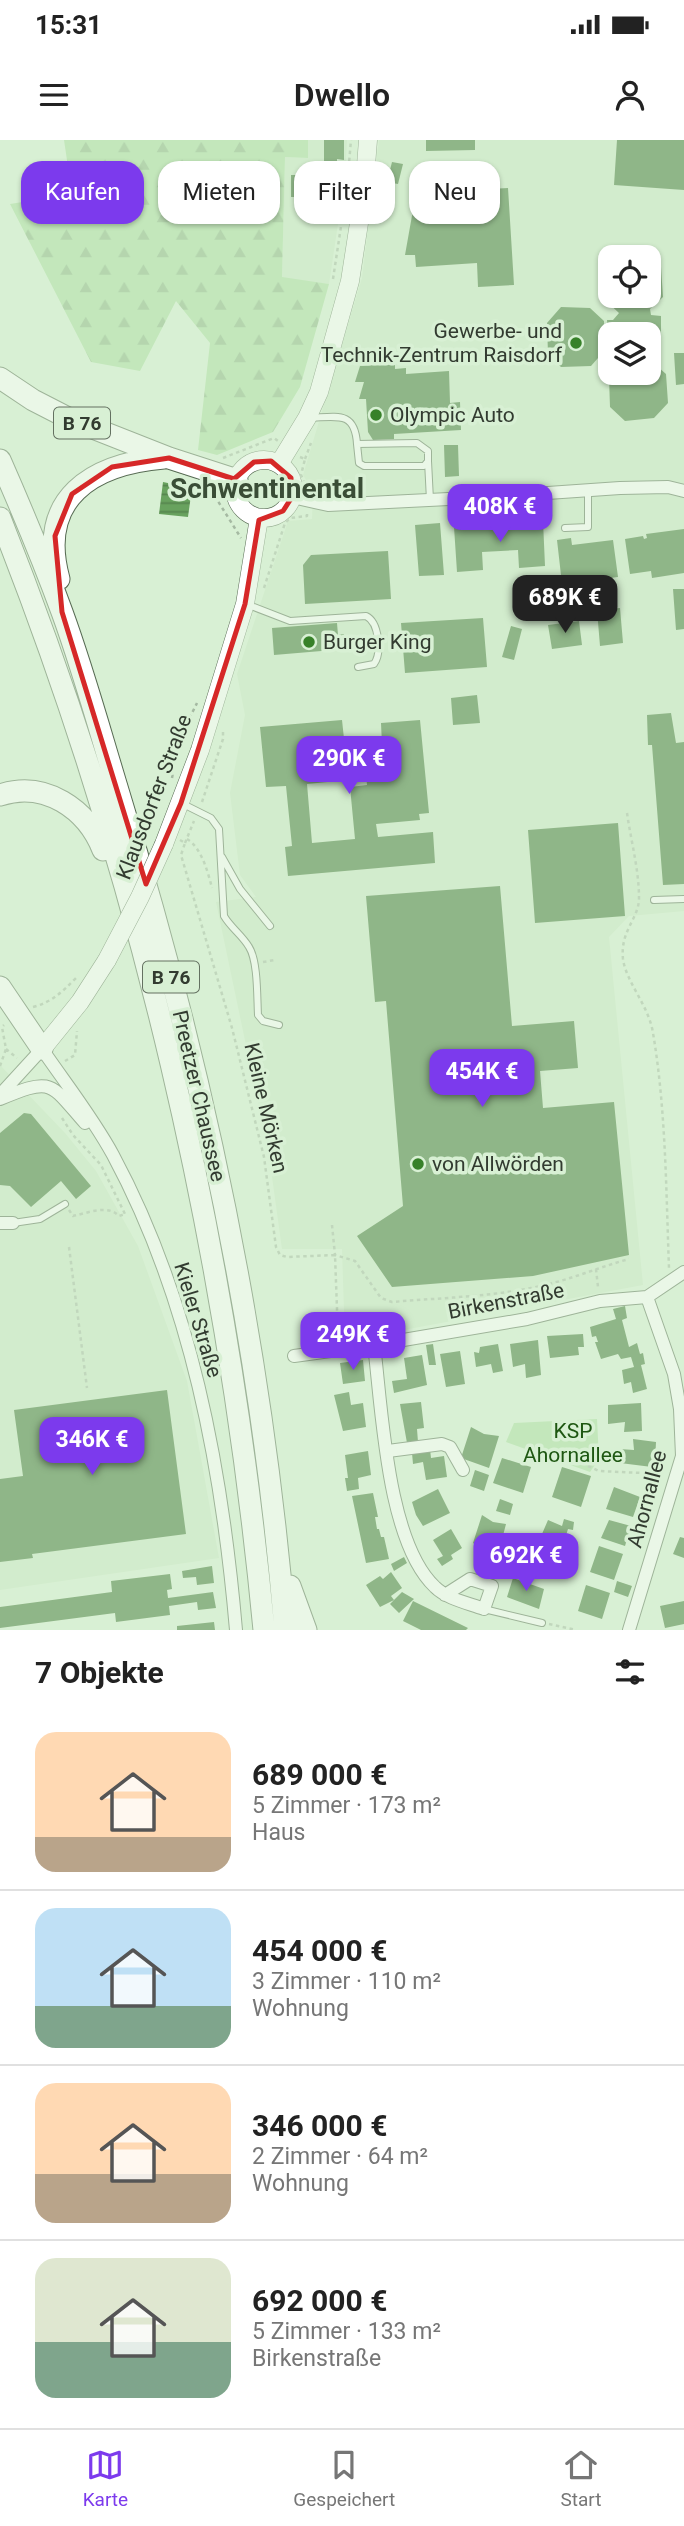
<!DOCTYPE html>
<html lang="de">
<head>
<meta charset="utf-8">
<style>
  body { margin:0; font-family:Roboto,sans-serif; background:#f6f6f6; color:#222; height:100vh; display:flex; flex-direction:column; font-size:26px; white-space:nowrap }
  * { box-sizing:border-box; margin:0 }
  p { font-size:23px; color:#767676 }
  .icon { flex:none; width:38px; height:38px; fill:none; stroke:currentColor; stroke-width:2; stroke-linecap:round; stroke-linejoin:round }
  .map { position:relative; height:1490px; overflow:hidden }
  .drawer { display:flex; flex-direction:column; background:#fff; flex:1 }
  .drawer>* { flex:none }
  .guide { position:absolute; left:21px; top:21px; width:642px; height:63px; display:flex; gap:14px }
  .buttons { position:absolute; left:598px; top:105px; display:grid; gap:14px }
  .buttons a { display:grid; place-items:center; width:63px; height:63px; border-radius:14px; background:#fff; box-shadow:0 2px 5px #0004; font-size:35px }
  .price { position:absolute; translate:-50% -60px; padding:0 16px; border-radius:14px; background:#7c3aed; color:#fff; font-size:23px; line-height:46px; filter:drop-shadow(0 2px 4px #0008) }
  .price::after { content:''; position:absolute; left:50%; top:42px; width:21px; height:16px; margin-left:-10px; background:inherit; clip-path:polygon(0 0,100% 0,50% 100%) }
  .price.selected { background:#222; color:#fff }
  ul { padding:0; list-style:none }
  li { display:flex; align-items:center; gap:21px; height:175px; padding:0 35px }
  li+li { border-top:2px solid #e0e0e0 }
  li span { display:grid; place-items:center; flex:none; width:196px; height:140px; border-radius:21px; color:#555 }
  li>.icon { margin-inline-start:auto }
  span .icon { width:84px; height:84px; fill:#fffc; stroke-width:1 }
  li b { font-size:30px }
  h2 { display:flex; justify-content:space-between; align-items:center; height:84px; padding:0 35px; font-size:30px }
  .pill { padding:0 24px; border-radius:21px; background:#fff; box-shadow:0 2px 5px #0004; font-size:24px; line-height:63px }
  .pill.selected { background:#7c3aed; color:#fff }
  .status { display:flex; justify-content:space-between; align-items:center; height:49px; padding:0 35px; background:#fff; direction:ltr }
  .status svg { height:19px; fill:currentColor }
  header { display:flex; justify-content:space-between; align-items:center; height:91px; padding:0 35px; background:#fff; font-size:32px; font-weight:600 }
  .tab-bar { display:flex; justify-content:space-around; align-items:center; height:98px; border-top:2px solid #e0e0e0; background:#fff; font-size:19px; color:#767676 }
  .tab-bar a { display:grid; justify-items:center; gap:4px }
  .tab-bar .selected { color:#7c3aed }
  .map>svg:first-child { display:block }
  .built { fill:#cae6c5; fill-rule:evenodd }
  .forest { fill:url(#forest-firs) }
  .park { fill:#a8dc9e }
  .water { fill:url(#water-rules) }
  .building { fill:#376f2d; fill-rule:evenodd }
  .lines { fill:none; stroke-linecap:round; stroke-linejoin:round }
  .lane-casing { stroke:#576b53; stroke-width:8 }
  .street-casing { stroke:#576b53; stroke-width:14 }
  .secondary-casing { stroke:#576b53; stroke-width:19 }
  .highway-casing { stroke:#576b53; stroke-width:23 }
  .path { stroke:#a5b9a2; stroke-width:2.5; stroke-dasharray:3.5 3.5; stroke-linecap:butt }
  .lane { stroke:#fff; stroke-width:6 }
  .street { stroke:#fff; stroke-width:12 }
  .secondary { stroke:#fff; stroke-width:18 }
  .highway { stroke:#fff; stroke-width:21 }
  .secondary-bridge-casing { stroke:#576b53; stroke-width:19; stroke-linecap:butt }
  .secondary-bridge { stroke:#fff; stroke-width:18 }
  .marked { fill:none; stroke:#d62828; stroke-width:5; stroke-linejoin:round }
  .poi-dot { fill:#378129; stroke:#d8f0d4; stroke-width:2.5 }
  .labels { text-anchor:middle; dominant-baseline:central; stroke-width:7; stroke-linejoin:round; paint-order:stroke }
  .shield { fill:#d8f0d4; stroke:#647161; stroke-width:2 }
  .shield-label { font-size:19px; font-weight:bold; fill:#323b30 }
  .poi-label { font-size:21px; fill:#323b30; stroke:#d8f0d4; text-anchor:start }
  .street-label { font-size:21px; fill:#323b30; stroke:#d8f0d4 }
  .park-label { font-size:21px; fill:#1e5712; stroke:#d8f0d4 }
  .district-label { font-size:28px; font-weight:bold; fill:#3a4d36; stroke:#d8f0d4 }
</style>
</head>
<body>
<div class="status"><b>15:31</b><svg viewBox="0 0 49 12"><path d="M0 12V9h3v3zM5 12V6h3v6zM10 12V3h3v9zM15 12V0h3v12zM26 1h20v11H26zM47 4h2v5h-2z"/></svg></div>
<header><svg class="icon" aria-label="menu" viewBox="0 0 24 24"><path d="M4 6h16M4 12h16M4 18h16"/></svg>Dwello<svg class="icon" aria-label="person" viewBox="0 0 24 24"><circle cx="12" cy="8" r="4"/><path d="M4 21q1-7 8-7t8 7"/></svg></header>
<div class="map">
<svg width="684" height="1490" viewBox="0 0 684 1490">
  <defs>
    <pattern id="forest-firs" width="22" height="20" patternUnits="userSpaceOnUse" patternTransform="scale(1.75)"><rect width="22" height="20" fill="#a8dc9e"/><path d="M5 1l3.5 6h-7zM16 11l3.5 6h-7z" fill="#89b481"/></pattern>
    <pattern id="water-rules" width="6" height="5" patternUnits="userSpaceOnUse" patternTransform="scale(1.75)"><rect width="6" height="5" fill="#68a25e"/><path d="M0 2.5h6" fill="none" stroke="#56854e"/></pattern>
  </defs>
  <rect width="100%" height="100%" fill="#d8f0d4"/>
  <path class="built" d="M308,0H347L345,37L329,144L282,138L285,17L308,18Z
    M379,0H684V771L629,776L609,797L643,1145L345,1201L342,1109H282L269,1015L216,762L256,757L240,735L230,653L245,575L237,534L288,381L312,379L313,351L303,335L362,138ZM611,117H649V156H611ZM611,194H649V233H611Z
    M0,925L65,993L96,1031L138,1106L187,1241L219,1418L0,1450Z"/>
  <path class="forest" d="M64,0H308V18L285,17L282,137L329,144L300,247L273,292L217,315L198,310L210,203L176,161L140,231L91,222L10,64L72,54Z"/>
  <path class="park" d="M597,1279L599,1319L590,1332L506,1302L514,1283Z"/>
  <path class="water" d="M163,342L192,348L188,377L159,374Z"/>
  <path class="building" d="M324,0H344V20L337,19V42L304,41V68H296V57H291V35H301V29L312,30V25H324Z
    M426,0H475V10L426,11Z
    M617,0H684V50L614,45Z
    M392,22L403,24L398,44L387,42Z
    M508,48L514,145L478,147L477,123L416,127L415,115H405L416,53Z
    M321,68L331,70L328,82L319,80Z
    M646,114L661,127L663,157L650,169L651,175L661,176V208H657L649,213V194H611V202L609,203L608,197H605V210L591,226L561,227L548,214L547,183L561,167L590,168L604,181V193H608L607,180H613L619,173L604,159L603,130L611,122V156H649V117H616V115Z
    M674,213H684V244L676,245Z
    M649,219L666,234L668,263L654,278L625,281L610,267L609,238L613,233H649Z
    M395,224V229L406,228V234L449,231L450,263L460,262L461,290L394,294V299L373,300L368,292L366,259H359L364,242H355L360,226Z
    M444,305H458L459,336L445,337Z
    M543,381L545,426L519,428L518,410L482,412L483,430L457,432L454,387Z
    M440,383L444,435L419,436L415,385Z
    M684,389V433L652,438L651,431L630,434L625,399L643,396L644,399L647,398L646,394Z
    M571,398L572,405L613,400L618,437L562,444L557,400Z
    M388,411L391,459L305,464L303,425L311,415Z
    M673,449H684V489L676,490Z
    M620,468L623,503L600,506L597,470Z
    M483,478L487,527L405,533L401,483Z
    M579,481L582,505L552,509L548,485Z
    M337,483L338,495L344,494L345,509L274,515L272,488Z
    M511,486L522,489L514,520L502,517Z
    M477,555L480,583L453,585L451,558Z
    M671,573L676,603L684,602V744L663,745L652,605H648L647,575Z
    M342,580L345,608L382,605L381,583L420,580L429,673L419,674L420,680L376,684L378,697L433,692L435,723L288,736L285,707L292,706L286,646L266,647L260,587ZM364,615L367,645L350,647L355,699L312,703L307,644L348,640L346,617Z
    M618,683L625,776L535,783L528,690Z
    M500,746L512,886L574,881L578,928L540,931L543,968L614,962L629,1115L533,1136L392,1147L357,1096L403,1066L386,861L375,862L366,756Z
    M24,973L31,974L91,1046L76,1059L61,1041L31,1067L10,1046L0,1045V993Z
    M625,1166L627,1178L622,1180L629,1207L637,1203L640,1214L643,1213L645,1224L641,1225L647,1249L633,1253L631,1242L624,1244L622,1230L634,1227L631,1217L621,1219L618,1214L601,1219L595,1202H598L596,1196L592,1197L590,1187L616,1179L613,1169Z
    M583,1194L584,1207H578L579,1215L550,1218L547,1196Z
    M538,1200L541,1235L526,1238L525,1224L513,1227L510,1204Z
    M433,1204L436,1225H429L426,1205Z
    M498,1204L503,1231L493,1233L491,1224L476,1227L474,1212L479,1213L480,1207Z
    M460,1211L465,1244L446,1247L440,1214Z
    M422,1215L427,1245L394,1253L392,1241L407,1239L404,1218Z
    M363,1220L365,1241L343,1244L340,1223Z
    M167,1250L186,1394L32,1414L33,1418L0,1422V1339L23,1336L14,1270Z
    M349,1252L351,1265L363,1263L366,1287L343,1291L334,1255Z
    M421,1262L424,1288L417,1289L418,1302L407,1303L400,1264Z
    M641,1263L642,1291L624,1292L625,1282L608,1284V1265Z
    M471,1287L484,1294L499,1296L489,1328L461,1318Z
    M633,1299L656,1302L655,1322H662L660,1333L652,1332V1327L620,1323L619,1309L634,1310Z
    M430,1309L431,1318L444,1316L447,1337L426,1340L423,1322L413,1324L412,1313Z
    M368,1311L371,1335L358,1338L359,1349L347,1351L345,1338H348L345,1315Z
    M502,1318L531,1327L523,1353L493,1343Z
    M562,1327L591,1336L581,1367L552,1357Z
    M475,1330L489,1335L484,1351L470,1346Z
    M614,1347L640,1357L633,1377L606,1369Z
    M438,1349L450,1373L423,1386L416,1375L412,1362Z
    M373,1353L378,1377H375L377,1389H379L381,1397H384L389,1419L366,1423L352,1356Z
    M500,1359L513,1364L510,1375L496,1371Z
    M482,1375L493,1382L506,1384L499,1411L484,1410L473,1403Z
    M564,1379L574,1382L573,1390L568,1389L562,1408L539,1401L548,1380L562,1386Z
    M609,1380L631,1386L625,1406L601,1398Z
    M451,1389L462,1408L451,1415L453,1419L442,1426L437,1419L443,1416L433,1400Z
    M680,1397L684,1398V1418L673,1414Z
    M525,1406L545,1413L537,1434L518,1428Z
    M599,1406L623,1414L614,1440L590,1432Z
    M404,1417L407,1423L394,1431L391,1424Z
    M212,1426L214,1443L197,1445L196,1437L183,1438L182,1431Z
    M391,1432L402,1448L391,1456L394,1460L402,1452L414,1459L399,1473L390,1464L394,1460L380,1467L366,1445L380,1436L383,1439Z
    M170,1434L172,1449L167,1450L168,1458L213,1452L216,1468L198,1470L197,1462L169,1466L170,1475L116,1482L115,1473L0,1488V1467L112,1452L111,1441Z
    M513,1438L544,1449L539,1469L507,1457Z
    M617,1441L632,1446L628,1457L614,1452Z
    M586,1445L610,1453L602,1479L578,1471Z
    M413,1461L468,1488L466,1490H421L403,1481Z
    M684,1461V1484L665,1488L660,1466Z
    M214,1482L215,1490H177V1486Z"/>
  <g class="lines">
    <defs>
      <path id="lane" d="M309,278C336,277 355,270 357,304L417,303L428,311V321L424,326H364L359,323L357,304
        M428,321L430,360
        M565,388L588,387V350
        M246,464L290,481L366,476C379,482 382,513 374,524L358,527
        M183,664L211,678L219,689L224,776C231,788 242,795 249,807C258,821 257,857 258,875L263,881L279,885
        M222,717L240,749L270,786
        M654,760L684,759
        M13,1083L40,1079L65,1064
        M484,1469L542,1483"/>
      <path id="street" d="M292,357L328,365L489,357L620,348L668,347L684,351
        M0,955L42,909C66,944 93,978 113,1015C191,1160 222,1328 236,1490
        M0,959C53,937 49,942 85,983
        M0,1083H13
        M294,1216L374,1205
        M388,1311L442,1304L450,1307L463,1330
        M445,1455L470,1439L492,1446L484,1469C468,1463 447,1459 435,1447C387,1402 382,1270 374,1205L527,1179L600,1161L647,1157L684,1132
        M629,1490L682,1316L680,1269L674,1234L647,1157"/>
      <path id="secondary" d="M235 349a29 29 0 1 1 58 0a29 29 0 1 1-58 0Z
        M279,324L307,278L319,252L350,141L364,51L368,0
        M164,704L200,610L245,464L259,378
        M42,909L80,862L107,820"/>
      <path id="highway" d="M0,238L33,260L70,279L169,318L237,340
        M0,320C22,370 43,420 62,472C84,532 101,595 120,657C203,927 262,1208 285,1490
        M0,378C141,733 228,1111 264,1490
        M59,439C37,358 92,324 164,318
        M0,655C45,640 87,669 103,710
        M0,847L42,909
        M290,1446L306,1490"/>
    </defs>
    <use href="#lane" class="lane-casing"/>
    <use href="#street" class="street-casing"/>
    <use href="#secondary" class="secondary-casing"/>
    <use href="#highway" class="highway-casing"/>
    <path class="path" d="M333,139L347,47L351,0
      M300,317L305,319L301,335L307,348
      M223,318L274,298L278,301
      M305,319L311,303
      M211,350L241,398
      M264,448L285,383L290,378L307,376V374
      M172,638L179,599L197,563
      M202,662L223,599V591
      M627,673C631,701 639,730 639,758C639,779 620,790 623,819C626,842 649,866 653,893C666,970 666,1050 669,1128
      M187,699C201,707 208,732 212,748
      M180,700L185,703L181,715L232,888L264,1017L276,1107L280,1115L287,1117L335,1115L338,1196
      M185,703L194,681
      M263,822L275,820
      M33,867C52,862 62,852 76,838
      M6,909L17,918
      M65,921L75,915L77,891
      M0,926L6,909L2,887L4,885
      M62,978L73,995L101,1025L125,1074H128
      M69,1070L73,1076C88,1073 108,1064 119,1076L125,1074
      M332,1085L335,1115L355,1121L381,1158L392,1162C438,1158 486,1157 531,1148C565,1142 596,1128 629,1119
      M69,1107L87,1248
      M596,1129L598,1147
      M588,1326L599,1331L664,1334
      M549,1484L576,1490"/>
    <use href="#lane" class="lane"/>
    <use href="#street" class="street"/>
    <use href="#secondary" class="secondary"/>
    <use href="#highway" class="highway"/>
    <defs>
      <path id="secondary-bridge" d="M107,820L140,757L164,704"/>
    </defs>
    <use href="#secondary-bridge" class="secondary-bridge-casing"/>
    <use href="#secondary-bridge" class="secondary-bridge"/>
  </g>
  <path d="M0 0H684V1490H0ZM169,318L234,339L254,322L271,321L291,338L292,357L283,371L259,380L245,464L181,663L146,744L62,472L55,396L72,354L112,327Z" fill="#d8f0d4" fill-opacity=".55" fill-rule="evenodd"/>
  <path class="marked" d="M169,318L234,339L254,322L271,321L291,338L292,357L283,371L259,380L245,464L181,663L146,744L62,472L55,396L72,354L112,327Z"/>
  <g class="poi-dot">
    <circle cx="576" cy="203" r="7"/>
    <circle cx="376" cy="275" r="7"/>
    <circle cx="309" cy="502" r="7"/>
    <circle cx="418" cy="1024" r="7"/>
  </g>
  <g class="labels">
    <g class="shield">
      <rect x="54" y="267.5" width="56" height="31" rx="5"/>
      <rect x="143" y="821.5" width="56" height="31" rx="5"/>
    </g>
    <g class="shield-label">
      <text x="82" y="283">B 76</text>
      <text x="171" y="837">B 76</text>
    </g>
    <g class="poi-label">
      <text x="562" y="191" text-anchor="end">Gewerbe- und<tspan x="562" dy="24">Technik-Zentrum Raisdorf</tspan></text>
      <text x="390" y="275">Olympic Auto</text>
      <text x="323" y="502">Burger King</text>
      <text x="432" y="1024">von Allwörden</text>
    </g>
    <g class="street-label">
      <text transform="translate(154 657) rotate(-69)">Klausdorfer Straße</text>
      <text transform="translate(199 956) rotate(77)">Preetzer Chaussee</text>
      <text transform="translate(266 968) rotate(77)">Kleine Mörken</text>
      <text transform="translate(506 1161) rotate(-11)">Birkenstraße</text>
      <text transform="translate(198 1180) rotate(73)">Kieler Straße</text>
      <text transform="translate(647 1359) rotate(-75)">Ahornallee</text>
    </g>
    <g class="park-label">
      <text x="573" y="1291">KSP<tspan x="573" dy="24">Ahornallee</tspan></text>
    </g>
    <g class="district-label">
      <text x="267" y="348">Schwentinental</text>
    </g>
  </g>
</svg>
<div class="buttons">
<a><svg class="icon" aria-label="locate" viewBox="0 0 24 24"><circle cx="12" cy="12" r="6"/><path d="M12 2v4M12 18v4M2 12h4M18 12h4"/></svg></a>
<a><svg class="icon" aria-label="layers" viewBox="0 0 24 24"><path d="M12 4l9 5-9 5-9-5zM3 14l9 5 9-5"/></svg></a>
</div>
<b class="price" style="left:500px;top:404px">408K €</b>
<b class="price selected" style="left:565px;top:495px">689K €</b>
<b class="price" style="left:349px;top:656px">290K €</b>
<b class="price" style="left:482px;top:969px">454K €</b>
<b class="price" style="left:353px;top:1232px">249K €</b>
<b class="price" style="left:92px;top:1337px">346K €</b>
<b class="price" style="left:526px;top:1453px">692K €</b>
<div class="guide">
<a class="pill selected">Kaufen</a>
<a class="pill">Mieten</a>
<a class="pill">Filter</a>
<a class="pill">Neu</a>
</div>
</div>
<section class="drawer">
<h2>7 Objekte<svg class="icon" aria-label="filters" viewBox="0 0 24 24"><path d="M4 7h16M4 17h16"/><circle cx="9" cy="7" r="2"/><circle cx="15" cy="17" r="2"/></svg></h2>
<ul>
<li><span style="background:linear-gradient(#ffd9b3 75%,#b9a48a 0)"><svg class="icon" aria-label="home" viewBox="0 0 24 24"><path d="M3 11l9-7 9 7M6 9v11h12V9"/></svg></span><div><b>689 000 €</b><p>5 Zimmer · 173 m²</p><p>Haus</p></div></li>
<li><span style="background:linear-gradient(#bfe0f5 70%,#7fa58c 0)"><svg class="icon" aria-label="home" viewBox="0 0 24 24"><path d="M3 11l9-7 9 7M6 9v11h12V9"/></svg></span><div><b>454 000 €</b><p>3 Zimmer · 110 m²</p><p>Wohnung</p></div></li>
<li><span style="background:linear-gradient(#ffd9b3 65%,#b9a48a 0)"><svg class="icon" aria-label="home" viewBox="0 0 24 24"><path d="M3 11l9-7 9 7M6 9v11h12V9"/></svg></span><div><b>346 000 €</b><p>2 Zimmer · 64 m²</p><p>Wohnung</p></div></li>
<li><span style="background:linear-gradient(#dfe7d0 60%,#7fa58c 0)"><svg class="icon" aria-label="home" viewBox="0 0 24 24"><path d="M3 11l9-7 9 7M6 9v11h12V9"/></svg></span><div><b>692 000 €</b><p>5 Zimmer · 133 m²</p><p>Birkenstraße</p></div></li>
</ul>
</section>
<nav class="tab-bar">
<a class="selected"><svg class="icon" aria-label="map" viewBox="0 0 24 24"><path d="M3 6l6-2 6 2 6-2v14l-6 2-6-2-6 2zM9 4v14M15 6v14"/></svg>Karte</a>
<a><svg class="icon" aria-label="saved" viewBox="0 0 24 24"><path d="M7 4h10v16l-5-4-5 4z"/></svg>Gespeichert</a>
<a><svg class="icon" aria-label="home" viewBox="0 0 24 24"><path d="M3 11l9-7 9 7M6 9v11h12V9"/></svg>Start</a>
</nav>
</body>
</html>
